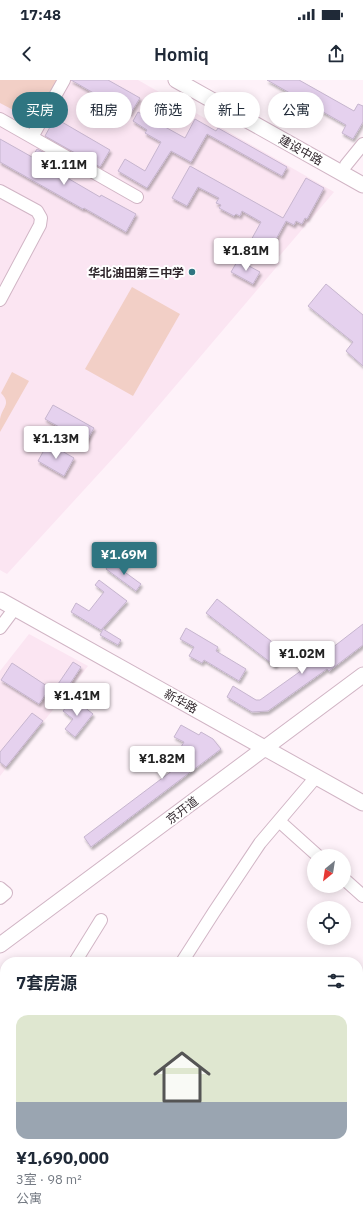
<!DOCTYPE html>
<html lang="zh">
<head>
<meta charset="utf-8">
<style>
  body { margin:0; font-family:"IBM Plex Sans","Noto Sans SC",sans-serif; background:#f6f6f7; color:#1f2937; height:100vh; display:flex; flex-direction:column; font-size:15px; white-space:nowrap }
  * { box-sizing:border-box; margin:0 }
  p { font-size:13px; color:#747a83 }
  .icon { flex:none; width:22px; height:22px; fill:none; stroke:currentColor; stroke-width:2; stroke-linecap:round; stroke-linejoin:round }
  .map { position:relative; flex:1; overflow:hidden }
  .sheet { position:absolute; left:0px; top:877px; width:363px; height:268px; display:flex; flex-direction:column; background:#fff; border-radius:16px 16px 0 0; box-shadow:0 2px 10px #0003 }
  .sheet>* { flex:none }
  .banner { position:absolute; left:12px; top:12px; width:339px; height:36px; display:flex; gap:8px }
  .needle { width:26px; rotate:210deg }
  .controls { position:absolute; left:307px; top:769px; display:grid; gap:8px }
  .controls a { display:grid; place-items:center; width:44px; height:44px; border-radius:50%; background:#fff; box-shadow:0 2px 10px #0003; font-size:20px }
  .price { position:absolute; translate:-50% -34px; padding:0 9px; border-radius:4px; background:#fff; color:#222; font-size:13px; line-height:26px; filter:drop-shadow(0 1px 2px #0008) }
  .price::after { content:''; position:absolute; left:50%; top:24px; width:12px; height:9px; margin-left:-6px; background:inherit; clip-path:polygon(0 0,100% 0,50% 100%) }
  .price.selected { background:#2f7581; color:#fff }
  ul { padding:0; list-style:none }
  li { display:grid; align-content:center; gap:8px; height:212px; padding:0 16px }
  li span { display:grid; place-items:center; height:124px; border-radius:12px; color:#555 }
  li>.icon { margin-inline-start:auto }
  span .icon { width:72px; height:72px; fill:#fffc; stroke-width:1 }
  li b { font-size:17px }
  h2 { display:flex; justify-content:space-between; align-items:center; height:48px; padding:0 16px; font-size:17px }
  .tag { padding:0 14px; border-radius:18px; background:#fff; box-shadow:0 2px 10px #0003; font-size:14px; line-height:36px }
  .tag.selected { background:#2f7581; color:#fff }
  .status { display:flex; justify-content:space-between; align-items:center; height:28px; padding:0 20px; background:#fff; direction:ltr }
  .status svg { height:11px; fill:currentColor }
  header { display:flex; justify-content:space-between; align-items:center; height:52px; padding:0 16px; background:#fff; font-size:18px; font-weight:600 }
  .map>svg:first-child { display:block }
  .built { fill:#fbe5f2 }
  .green { fill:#f2cfc6 }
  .building { fill:#e5d1ee; stroke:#c6b5ce; filter:url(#shadow) }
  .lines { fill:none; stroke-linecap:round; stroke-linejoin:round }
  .minor-casing { stroke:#d1b5c5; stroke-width:14 }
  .major-casing { stroke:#d1b5c5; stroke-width:17 }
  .minor { stroke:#fff; stroke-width:12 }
  .major { stroke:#fff; stroke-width:15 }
  .poi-dot { fill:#2f7581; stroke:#fff; stroke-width:1.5 }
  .labels { text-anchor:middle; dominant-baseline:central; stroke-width:4; stroke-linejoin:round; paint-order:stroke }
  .street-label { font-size:12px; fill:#30262c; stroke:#fff }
  .poi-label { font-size:12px; font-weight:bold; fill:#30262c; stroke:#fff; text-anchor:end }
</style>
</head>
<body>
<div class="status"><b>17:48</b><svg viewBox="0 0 49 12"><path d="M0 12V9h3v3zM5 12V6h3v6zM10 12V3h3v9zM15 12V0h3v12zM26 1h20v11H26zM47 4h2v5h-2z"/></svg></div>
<header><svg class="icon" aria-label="back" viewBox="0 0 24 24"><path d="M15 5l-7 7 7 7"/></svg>Homiq<svg class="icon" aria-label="share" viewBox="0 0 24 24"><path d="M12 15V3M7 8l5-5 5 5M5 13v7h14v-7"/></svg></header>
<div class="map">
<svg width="363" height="1145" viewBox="0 0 363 1145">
  <defs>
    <filter id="shadow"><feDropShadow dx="1.5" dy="3" stdDeviation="1" flood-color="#0004"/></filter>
  </defs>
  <rect width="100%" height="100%" fill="#fef2f9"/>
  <path class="built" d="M0,0H138L334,112L276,180L280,183L126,364L7,494L0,490Z
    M29,554L88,586L0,696V591Z"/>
  <path class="green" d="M0,0H59L34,41L0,23Z
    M132,207L180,234L133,316L85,289Z
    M12,292L29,301L0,352C0,348 0,343 0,339C2,327 12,324 1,313Z"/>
  <path class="building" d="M71,0H108L140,18L130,34Z
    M267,0H299L354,31L358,24L363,26V42L353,59L342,53L346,45Z
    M138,32L185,58L195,39L216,51L218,48L287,87L282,96L207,54L191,82L171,71L147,108L118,91L125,79L145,91L161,62L145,53L147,50L133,41Z
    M55,38L110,70L100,87L45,56Z
    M0,59L32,77L37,69L45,73L40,82L100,117L101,115L136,134L126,152L84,128L83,129L0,82Z
    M190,86L283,138L306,98L324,108L307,139L305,138L302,144L296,141L294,145L286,141L269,172L250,162L261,142L242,131L240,136L236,134L234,136L219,128L221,125L216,123L219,118L198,107L187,126L172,118Z
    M238,180L260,192L253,204L231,192Z
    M326,204L363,235V286L346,271L353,262L308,226Z
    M53,325L94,348L86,362L45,339Z
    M48,363L74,378L64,396L38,381Z
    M111,482L141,504L136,511L106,489Z
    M99,500L127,521L101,550L71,532L76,523L89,531L104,512L95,505Z
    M217,519L285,572L275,586L206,533Z
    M363,544V565L329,591L327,589L268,631L252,632L227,617L233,606L256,620H260L319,578Z
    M186,548L218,567L216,571L246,589L239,601L204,580L202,583L189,576L194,567L180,559Z
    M103,549L121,560L118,565L100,555Z
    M73,582L81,587L64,613L56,607Z
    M12,583L50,608L39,624L1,600Z
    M73,618L93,634L75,657L65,649L73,639L63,631Z
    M32,633L43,641L6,687L0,682V672Z
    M181,645L199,655L201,652L213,659L221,669L91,767L84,757L189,678L178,672L184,662L174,657Z"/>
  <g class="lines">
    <defs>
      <path id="minor" d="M0,39L137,117
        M32,57L64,0
        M346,85L363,64
        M0,111L37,131L41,138L40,145L0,220
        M0,548L15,528
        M279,741L318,776
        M344,799L363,816
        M0,808L6,813L0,818
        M75,882L101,840
        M182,882L214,832L260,763L316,697
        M0,994L5,986
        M333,1140L344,1145
        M17,1145L20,1140
        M124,1145L127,1140
        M167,1145L170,1140"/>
      <path id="major" d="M176,0L363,105
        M0,520L363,723
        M0,865L363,595"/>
    </defs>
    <use href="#minor" class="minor-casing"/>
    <use href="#major" class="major-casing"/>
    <use href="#minor" class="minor"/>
    <use href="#major" class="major"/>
  </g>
  <circle class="poi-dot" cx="192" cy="192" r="4"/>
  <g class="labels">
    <g class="street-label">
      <text transform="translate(301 70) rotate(29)">建设中路</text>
      <text transform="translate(181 621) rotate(29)">新华路</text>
      <text transform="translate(182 730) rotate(-37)">京开道</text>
    </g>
    <g class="poi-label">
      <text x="184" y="192">华北油田第三中学</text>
    </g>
  </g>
</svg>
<div class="controls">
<a><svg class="needle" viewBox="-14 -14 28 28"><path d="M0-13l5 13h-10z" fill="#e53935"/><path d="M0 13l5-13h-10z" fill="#747a83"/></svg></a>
<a><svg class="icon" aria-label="locate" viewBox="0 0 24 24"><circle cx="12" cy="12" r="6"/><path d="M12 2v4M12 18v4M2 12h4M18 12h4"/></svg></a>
</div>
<b class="price" style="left:64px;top:106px">¥1.11M</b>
<b class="price" style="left:246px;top:192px">¥1.81M</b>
<b class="price" style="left:56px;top:380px">¥1.13M</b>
<b class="price selected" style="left:124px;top:496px">¥1.69M</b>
<b class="price" style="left:302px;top:595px">¥1.02M</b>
<b class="price" style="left:77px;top:637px">¥1.41M</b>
<b class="price" style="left:162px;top:700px">¥1.82M</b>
<div class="banner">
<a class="tag selected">买房</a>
<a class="tag">租房</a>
<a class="tag">筛选</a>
<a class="tag">新上</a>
<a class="tag">公寓</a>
</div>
<section class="sheet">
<h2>7套房源<svg class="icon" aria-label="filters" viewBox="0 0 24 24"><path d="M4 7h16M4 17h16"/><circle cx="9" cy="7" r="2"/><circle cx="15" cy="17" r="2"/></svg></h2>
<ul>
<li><span style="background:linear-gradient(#dfe7d0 70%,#9aa5b1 0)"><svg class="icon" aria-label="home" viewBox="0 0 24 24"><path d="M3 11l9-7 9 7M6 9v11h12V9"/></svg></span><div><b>¥1,690,000</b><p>3室 · 98 m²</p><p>公寓</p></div></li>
</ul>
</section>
</div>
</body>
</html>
